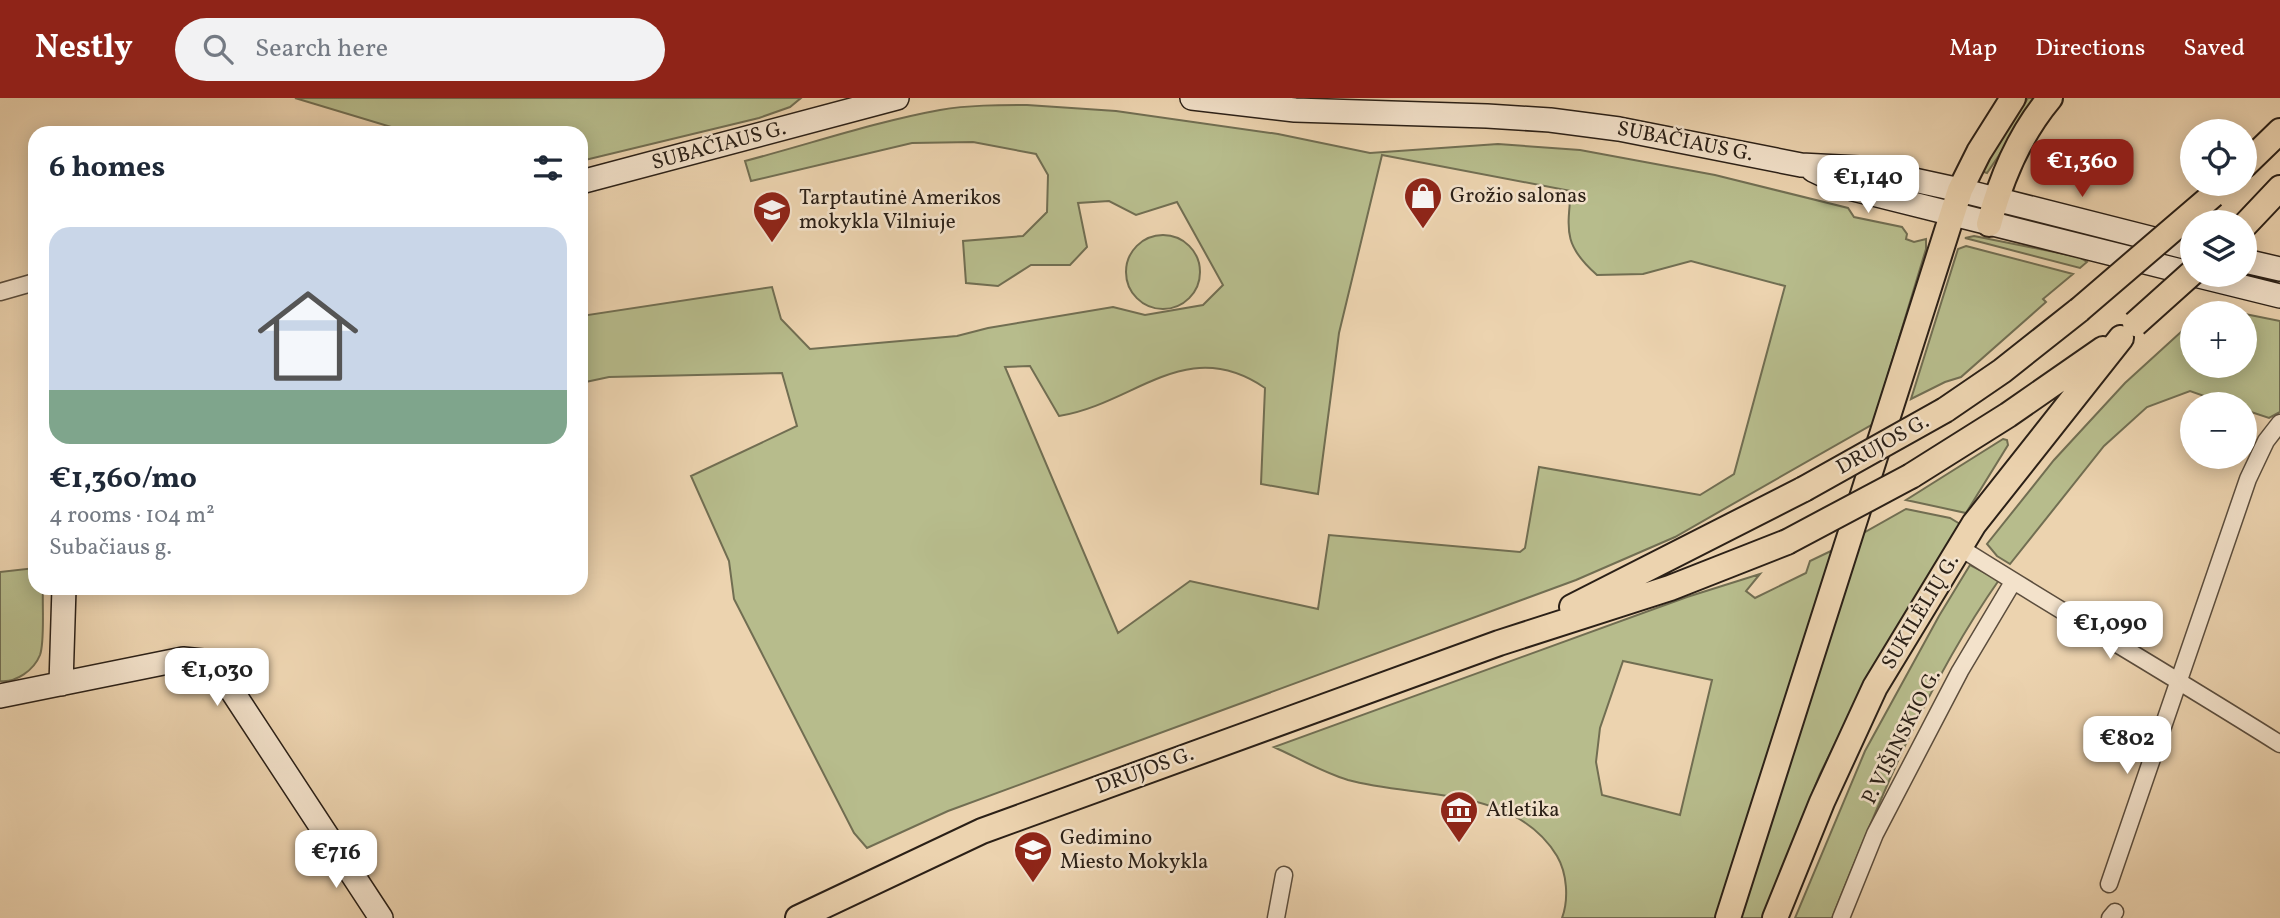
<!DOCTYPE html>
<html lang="en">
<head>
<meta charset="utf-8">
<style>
  body { margin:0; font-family:Vollkorn,serif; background:#f2f2f3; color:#1f2937; height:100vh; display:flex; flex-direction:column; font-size:26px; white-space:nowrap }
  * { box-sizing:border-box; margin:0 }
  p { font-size:23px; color:#747a83 }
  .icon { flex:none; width:38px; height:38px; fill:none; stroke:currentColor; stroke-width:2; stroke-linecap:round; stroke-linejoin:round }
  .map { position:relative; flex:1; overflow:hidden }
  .side { position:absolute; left:28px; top:28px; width:560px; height:469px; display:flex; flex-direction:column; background:#fff; border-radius:21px; box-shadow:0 4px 18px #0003 }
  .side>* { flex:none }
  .fabs { position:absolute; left:2180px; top:21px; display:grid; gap:14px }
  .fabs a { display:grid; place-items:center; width:77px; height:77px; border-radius:50%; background:#fff; box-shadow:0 4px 18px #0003; font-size:35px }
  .price { position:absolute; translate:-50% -60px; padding:0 16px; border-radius:14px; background:#fff; color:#222; font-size:23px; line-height:46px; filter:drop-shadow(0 2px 4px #0008) }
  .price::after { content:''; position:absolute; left:50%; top:42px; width:21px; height:16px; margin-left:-10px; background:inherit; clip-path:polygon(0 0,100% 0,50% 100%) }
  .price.current { background:#8f2418; color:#fff }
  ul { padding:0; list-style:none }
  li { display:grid; align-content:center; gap:14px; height:371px; padding:0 21px }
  li span { display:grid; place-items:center; height:217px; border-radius:21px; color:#555 }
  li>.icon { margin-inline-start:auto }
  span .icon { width:126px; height:126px; fill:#fffc; stroke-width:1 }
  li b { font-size:30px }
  h2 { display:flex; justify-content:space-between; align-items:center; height:84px; padding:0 21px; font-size:30px }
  header { display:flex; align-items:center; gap:42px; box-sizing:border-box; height:98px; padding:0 35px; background:#8f2418; color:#fff }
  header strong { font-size:33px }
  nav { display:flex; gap:38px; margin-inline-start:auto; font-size:24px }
  .search { width:490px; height:63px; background:#f2f2f3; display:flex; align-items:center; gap:18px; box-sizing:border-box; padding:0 24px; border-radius:38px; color:#747a83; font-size:26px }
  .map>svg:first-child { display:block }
  .green { fill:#b7bc8c; stroke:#716e52; stroke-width:2; fill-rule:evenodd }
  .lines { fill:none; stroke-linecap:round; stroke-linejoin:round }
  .minor-casing { stroke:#5b4d3d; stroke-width:19 }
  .secondary-casing { stroke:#2b2017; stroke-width:26 }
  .primary-casing { stroke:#2b2017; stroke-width:28 }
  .minor { stroke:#f3e2cb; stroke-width:16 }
  .secondary { stroke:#f3e2cb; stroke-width:23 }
  .primary { stroke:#ecd3af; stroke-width:24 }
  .primary-bridge-casing { stroke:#2b2017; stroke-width:28; stroke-linecap:butt }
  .primary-bridge { stroke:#ecd3af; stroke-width:24 }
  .labels { text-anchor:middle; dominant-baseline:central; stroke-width:5; stroke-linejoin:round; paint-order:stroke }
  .street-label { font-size:21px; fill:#2b2017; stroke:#f3e2cb }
  .poi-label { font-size:21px; fill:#2b2017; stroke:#f3e2cb; text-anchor:start }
</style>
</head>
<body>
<header>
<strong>Nestly</strong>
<div class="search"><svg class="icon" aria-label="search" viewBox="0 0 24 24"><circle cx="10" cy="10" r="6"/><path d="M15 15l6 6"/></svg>Search here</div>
<nav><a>Map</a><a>Directions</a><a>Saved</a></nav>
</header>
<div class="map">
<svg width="2280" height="820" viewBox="0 0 2280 820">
  <rect width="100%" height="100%" fill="#ecd3af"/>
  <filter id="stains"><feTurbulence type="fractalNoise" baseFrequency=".00286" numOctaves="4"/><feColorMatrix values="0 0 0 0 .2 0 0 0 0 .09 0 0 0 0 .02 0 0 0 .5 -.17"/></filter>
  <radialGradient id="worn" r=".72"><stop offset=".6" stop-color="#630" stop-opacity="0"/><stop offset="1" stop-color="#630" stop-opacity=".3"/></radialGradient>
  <path class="green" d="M295,0H801L790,9L759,20L581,63V35H411Z
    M2028,0H2038L1987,75L1981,73Z
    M1027,7L1116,13L1278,36L1370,55L1498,46L1580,52L1715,77L1848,110L1854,119L1902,129L1907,136L1906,141L1914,144L1926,141V151L1873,326L1675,439L1576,482L948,713L867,750L854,735L734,501L729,463L691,378L797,328L782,275L609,279L581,285V218L772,189L781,221L810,251L957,238L988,230L1113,209L1145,217L1203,207L1223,187L1177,104L1136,117L1109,103L1078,105L1087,149L1070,167H1031L998,188L966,185L963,143L1023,138L1047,114L1048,77L1036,56L973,44L912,45L751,83L745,63C810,46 874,24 940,12C969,7 998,7 1027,7ZM1382,57L1571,93C1567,134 1564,148 1597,177L1643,176L1691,163L1785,188L1734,376L1700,397L1539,369L1525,450L1520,454L1329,437L1318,511L1190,483L1118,535L1005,269L1030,268L1059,318C1135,306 1186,236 1265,290L1261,386L1318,396L1339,235Z
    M1126 174a37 37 0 1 1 74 0a37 37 0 1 1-74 0Z
    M1974,138L2079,159L2087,164L2080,170L1965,140Z
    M1966,148L2073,176L2043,201L2046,204L1961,279L1945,284L1911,301L1958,151Z
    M2245,216L2280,223V314L2269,320L2245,312V306H2227L2190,293L2147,309L2104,348L2010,466L1997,458L1987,446L2054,362L2125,285L2193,223V268H2245Z
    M2003,341L2007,342L2008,347L1966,415L1906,402Z
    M1906,411L1950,420L1960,426L1847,621L1820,676L1762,820H1740L1860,437Z
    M1833,452L1716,820H1562C1569,801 1567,775 1557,758C1514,687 1416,701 1348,682C1322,674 1298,660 1274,649L1687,499L1760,476L1746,493L1755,500L1806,475L1810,463ZM1623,563L1712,582L1680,717L1602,697L1596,664L1600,630Z
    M1970,467L1999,482C1926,586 1879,703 1832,820H1795L1865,653L1939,518Z
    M35,470V490H43C42,507 45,543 40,557C34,572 16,585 0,583V474Z"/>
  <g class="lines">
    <defs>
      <path id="minor" d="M0,194L35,184
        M1959,449C2065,516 2174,579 2280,646
        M2109,786L2248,381L2266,343L2280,325
        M1276,820L1284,777
        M1841,820L1875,736L1960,573L2013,484
        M2110,820L2115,814"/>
      <path id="secondary" d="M1192,0L1295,12L1487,18L1550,22L1619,31L1801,67L1859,70L1960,92L2193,151
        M1813,72L1853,91L2193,176
        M581,84L897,0
        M2245,163L2280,171
        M2195,177L2280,198
        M61,586L64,490
        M0,598L183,561L213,564L381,820"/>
      <path id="primary" d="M2245,67L2280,33
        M1989,126C2001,80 2019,37 2050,0
        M2245,127L2280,90
        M1945,312L2002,273L2079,212
        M1911,378L2008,317L2103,251
        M1572,509L1804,391
        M798,820L982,733L1499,545L1670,490L1787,444
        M1728,820L1960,92L1979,54L2013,0
        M1775,820L1822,704L1875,589L1974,426L2121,240"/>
    </defs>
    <use href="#minor" class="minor-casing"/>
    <use href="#secondary" class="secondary-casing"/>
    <use href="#primary" class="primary-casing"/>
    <use href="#minor" class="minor"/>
    <use href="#secondary" class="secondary"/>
    <use href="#primary" class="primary"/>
    <defs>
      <path id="primary-bridge" d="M2079,212L2213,97
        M2135,226L2193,174
        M1804,391L1945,312
        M1787,444L1911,378"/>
    </defs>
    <use href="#primary-bridge" class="primary-bridge-casing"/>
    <use href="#primary-bridge" class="primary-bridge"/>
  </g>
  <defs>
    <symbol id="shop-pin" viewBox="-11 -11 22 30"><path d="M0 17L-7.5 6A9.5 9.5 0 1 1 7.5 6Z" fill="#8f2418" stroke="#f3e2cb"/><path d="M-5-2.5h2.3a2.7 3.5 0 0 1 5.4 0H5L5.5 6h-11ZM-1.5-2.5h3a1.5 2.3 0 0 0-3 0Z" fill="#fff"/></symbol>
    <symbol id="school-pin" viewBox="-11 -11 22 30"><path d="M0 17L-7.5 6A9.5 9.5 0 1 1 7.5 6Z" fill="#8f2418" stroke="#f3e2cb"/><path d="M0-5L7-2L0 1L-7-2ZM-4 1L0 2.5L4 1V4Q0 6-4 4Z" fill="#fff"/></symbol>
    <symbol id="museum-pin" viewBox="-11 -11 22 30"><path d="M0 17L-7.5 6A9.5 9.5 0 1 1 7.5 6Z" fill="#8f2418" stroke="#f3e2cb"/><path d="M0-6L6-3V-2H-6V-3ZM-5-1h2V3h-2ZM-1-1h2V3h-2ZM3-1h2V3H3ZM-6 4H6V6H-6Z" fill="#fff"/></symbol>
  </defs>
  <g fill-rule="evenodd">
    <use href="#shop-pin" x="1401" y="76" width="44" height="60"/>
    <use href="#school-pin" x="750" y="90" width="44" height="60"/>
    <use href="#museum-pin" x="1437" y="690" width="44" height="60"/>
    <use href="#school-pin" x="1011" y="730" width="44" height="60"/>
  </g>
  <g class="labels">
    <g class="street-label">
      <text transform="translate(1685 44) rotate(11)">SUBAČIAUS G.</text>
      <text transform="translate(719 48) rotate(-15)">SUBAČIAUS G.</text>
      <text transform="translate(1883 347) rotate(-29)">DRUJOS G.</text>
      <text transform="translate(1921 514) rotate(-59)">SUKILĖLIŲ G.</text>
      <text transform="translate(1902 639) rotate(-63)">P. VIŠINSKIO G.</text>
      <text transform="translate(1145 673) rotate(-20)">DRUJOS G.</text>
    </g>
    <g class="poi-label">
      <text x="1450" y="98">Grožio salonas</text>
      <text x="799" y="100">Tarptautinė Amerikos<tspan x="799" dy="24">mokykla Vilniuje</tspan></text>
      <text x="1486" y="712">Atletika</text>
      <text x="1060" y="740">Gedimino<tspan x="1060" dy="24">Miesto Mokykla</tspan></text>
    </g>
  </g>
  <rect width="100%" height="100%" filter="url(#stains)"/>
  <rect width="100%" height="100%" fill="url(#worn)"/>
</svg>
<div class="fabs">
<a><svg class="icon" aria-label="locate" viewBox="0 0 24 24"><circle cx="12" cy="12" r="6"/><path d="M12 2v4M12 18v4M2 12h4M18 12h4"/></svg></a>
<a><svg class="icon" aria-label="layers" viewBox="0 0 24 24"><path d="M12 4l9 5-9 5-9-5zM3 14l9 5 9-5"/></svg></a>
<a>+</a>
<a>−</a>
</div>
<b class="price current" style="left:2082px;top:101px">€1,360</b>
<b class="price" style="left:1868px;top:117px">€1,140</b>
<b class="price" style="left:2110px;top:563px">€1,090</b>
<b class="price" style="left:217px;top:610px">€1,030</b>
<b class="price" style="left:2127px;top:678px">€802</b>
<b class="price" style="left:336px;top:792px">€716</b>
<section class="side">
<h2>6 homes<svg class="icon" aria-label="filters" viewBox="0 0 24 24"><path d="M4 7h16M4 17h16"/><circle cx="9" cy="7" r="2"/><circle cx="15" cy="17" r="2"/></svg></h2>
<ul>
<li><span style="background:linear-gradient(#c9d6e8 75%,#7fa58c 0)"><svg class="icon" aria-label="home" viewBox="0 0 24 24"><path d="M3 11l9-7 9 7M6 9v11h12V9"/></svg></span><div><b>€1,360/mo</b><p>4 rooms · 104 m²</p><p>Subačiaus g.</p></div></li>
</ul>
</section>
</div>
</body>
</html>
